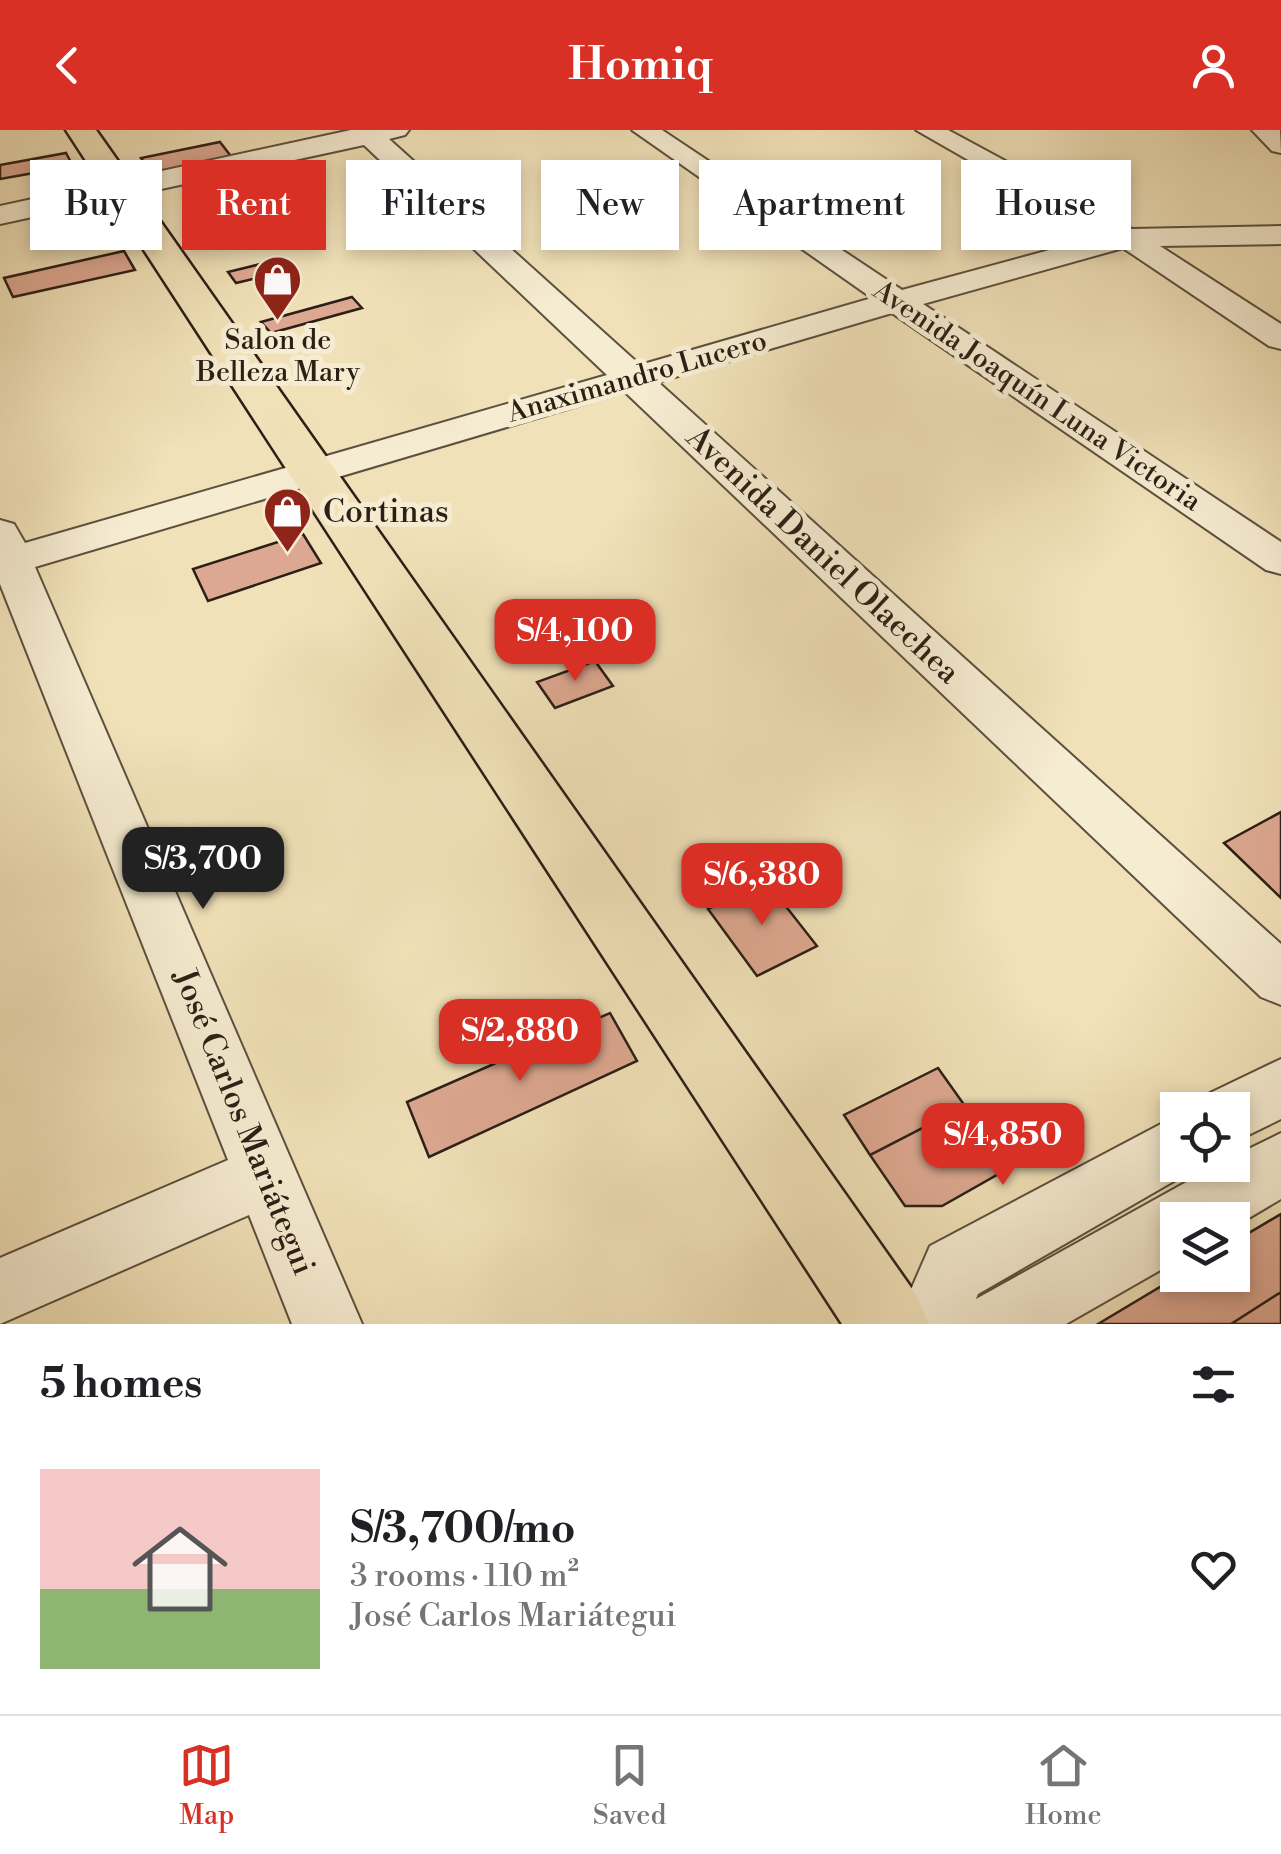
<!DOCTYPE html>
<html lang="en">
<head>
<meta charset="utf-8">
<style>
  body { margin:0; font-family:"Libre Bodoni",serif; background:#f2f2f2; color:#202124; height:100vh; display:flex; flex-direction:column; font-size:38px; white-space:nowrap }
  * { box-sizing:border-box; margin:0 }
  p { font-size:32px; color:#757577 }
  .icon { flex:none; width:55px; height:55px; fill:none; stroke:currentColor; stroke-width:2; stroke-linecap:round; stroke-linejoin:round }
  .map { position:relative; height:1194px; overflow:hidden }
  .details { display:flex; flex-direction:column; background:#fff; flex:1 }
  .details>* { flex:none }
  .top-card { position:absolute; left:30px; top:30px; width:1222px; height:90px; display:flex; gap:20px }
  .controls { position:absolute; left:1160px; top:962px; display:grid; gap:20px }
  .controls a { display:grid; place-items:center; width:90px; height:90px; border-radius:0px; background:#fff; box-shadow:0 5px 15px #0003; font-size:50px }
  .price { position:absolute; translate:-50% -85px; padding:0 22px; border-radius:20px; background:#d93025; color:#fff; font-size:32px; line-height:65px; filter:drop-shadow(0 2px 5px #0008) }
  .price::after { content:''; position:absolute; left:50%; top:60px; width:30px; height:22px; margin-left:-15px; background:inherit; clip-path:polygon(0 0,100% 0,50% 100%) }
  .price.selected { background:#222; color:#fff }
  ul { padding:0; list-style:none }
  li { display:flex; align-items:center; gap:30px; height:250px; padding:0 40px }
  li span { display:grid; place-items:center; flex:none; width:280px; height:200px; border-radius:0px; color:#555 }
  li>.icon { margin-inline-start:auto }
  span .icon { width:120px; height:120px; fill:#fffc; stroke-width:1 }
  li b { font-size:42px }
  h2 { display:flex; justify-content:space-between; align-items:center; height:120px; padding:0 40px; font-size:42px }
  .pill { padding:0 35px; border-radius:0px; background:#fff; box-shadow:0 5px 15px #0003; font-size:35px; line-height:90px }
  .pill.selected { background:#d93025; color:#fff }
  header { display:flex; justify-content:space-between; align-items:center; height:130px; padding:0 40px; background:#d93025; color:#fff; font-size:45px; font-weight:600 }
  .dock { display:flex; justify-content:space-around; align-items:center; height:140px; border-top:2px solid #e0e0e0; background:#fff; font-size:28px; color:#757577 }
  .dock a { display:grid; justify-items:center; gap:5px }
  .dock .selected { color:#d93025 }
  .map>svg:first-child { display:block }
  .building { fill:#dda891; stroke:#2c1f16; stroke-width:2.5 }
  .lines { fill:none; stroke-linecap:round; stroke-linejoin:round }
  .minor-casing { stroke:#5d503e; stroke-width:4 }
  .major-casing { stroke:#2c1f16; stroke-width:5 }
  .minor { fill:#f6ecd1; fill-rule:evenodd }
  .major { fill:#f1e1b8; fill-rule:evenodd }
  .labels { text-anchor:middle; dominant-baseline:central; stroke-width:10; stroke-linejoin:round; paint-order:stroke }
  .far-poi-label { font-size:28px; fill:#2c1f16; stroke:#f6ecd1 }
  .far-street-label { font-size:28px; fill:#2c1f16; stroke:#f6ecd1 }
  .poi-label { font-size:32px; fill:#2c1f16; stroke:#f6ecd1; text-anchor:start }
  .street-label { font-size:32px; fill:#2c1f16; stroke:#f6ecd1 }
</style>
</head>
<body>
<header><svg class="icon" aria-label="back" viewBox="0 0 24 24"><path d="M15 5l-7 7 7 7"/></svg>Homiq<svg class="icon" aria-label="person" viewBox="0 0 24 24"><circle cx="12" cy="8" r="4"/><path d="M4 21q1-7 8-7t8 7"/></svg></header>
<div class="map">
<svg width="1281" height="1194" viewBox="0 0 1281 1194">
  <rect width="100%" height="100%" fill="#f1e1b8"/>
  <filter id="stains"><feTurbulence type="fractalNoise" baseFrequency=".002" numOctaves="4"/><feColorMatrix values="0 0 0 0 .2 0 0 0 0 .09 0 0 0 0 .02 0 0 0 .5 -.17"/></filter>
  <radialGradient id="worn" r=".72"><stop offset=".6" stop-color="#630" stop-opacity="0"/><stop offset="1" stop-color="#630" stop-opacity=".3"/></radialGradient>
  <path class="building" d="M220,12L233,29L164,43L149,40L141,28Z
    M66,23L73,36L0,49V35Z
    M97,67L103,78L34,92L28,81Z
    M124,121L135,140L13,167L4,148Z
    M281,129L290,140L236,153L228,142Z
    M352,167L362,178L271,203L261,192Z
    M303,404L321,433L208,471L193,439Z
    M595,531L613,556L555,578L537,552Z
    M1281,682V768L1224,713Z
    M766,751L817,816L757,846L708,779Z
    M610,883L637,931L429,1027L407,972Z
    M938,938L965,976L870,1025L844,985Z
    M965,976L1009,1038L942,1076H905L870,1025Z
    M1281,1084V1162L1231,1194H1098L1180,1145H1232V1113Z
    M1281,1162V1194H1231Z"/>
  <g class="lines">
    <defs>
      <path id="minor" d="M351,0H409L405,5L389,9L640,235L872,168L632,0H662L902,160L1101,106L916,0H948L1132,99L1281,96V114L1160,116L1281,194V219L1269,216L1123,118L923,174L1281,412V444L1266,440L892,183L658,252L1281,814V875L1261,867L625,262L35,437L362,1194H292L249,1085L0,1194V1128L228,1030L0,454V390L14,394L25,413L607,245L364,15L0,94V76Z
        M1252,0H1280L1281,23L1272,21Z
        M1281,929V989L1232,1013V980H1203L1210,963Z
        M1178,985V1035L1200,1036L978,1164L976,1169L1217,1035H1232V1027L1281,1003V1069L1232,1098V1090H1178V1130L1066,1194H896L930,1116Z"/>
      <path id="major" d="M66,0H96L917,1166L929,1194H842Z"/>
    </defs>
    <use href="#minor" class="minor-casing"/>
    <use href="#major" class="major-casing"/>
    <use href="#minor" class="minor"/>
    <use href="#major" class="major"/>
  </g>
  <defs>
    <symbol id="shop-pin" viewBox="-11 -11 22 30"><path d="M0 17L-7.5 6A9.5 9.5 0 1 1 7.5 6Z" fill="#8f2418" stroke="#f6ecd1"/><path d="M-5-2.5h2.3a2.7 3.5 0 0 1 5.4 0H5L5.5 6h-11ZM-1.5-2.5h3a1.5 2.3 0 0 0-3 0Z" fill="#fff"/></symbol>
  </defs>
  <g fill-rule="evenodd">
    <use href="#shop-pin" x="250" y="122" width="55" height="75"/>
    <use href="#shop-pin" x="260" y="354" width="55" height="75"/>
  </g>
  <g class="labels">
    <g class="far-poi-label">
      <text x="278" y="210">Salon de<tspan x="278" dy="32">Belleza Mary</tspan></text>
    </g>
    <g class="far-street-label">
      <text transform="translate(637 247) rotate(-16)">Anaximandro Lucero</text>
      <text transform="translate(1037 266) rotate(34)">Avenida Joaquín Luna Victoria</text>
    </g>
    <g class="poi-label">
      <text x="323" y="382">Cortinas</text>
    </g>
    <g class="street-label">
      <text transform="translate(823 425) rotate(43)">Avenida Daniel Olaechea</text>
      <text transform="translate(244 992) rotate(68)">José Carlos Mariátegui</text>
    </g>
  </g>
  <rect width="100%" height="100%" filter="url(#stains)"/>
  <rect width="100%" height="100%" fill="url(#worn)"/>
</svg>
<div class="controls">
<a><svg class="icon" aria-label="locate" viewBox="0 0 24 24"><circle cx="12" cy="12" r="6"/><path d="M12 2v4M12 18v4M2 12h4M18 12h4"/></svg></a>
<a><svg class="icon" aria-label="layers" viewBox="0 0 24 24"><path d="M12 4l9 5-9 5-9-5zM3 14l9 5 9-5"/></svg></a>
</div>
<b class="price" style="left:575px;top:554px">S/4,100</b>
<b class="price selected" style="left:203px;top:782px">S/3,700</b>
<b class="price" style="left:762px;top:798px">S/6,380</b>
<b class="price" style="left:520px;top:954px">S/2,880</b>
<b class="price" style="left:1003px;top:1058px">S/4,850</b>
<div class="top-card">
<a class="pill">Buy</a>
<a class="pill selected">Rent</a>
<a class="pill">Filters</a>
<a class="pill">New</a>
<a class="pill">Apartment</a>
<a class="pill">House</a>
</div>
</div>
<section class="details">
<h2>5 homes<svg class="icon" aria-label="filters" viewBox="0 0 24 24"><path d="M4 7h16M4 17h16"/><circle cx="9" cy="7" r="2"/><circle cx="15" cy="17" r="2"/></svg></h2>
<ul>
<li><span style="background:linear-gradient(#f6c9c9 60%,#8fb573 0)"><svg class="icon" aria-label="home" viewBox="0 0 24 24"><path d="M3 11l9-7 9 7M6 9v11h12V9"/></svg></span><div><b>S/3,700/mo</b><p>3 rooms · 110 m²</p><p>José Carlos Mariátegui</p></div><svg class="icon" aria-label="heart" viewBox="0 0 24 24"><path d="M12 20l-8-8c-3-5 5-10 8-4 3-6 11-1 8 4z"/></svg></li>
</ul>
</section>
<nav class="dock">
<a class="selected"><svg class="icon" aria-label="map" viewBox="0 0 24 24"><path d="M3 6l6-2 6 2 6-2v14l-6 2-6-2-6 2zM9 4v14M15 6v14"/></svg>Map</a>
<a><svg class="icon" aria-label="saved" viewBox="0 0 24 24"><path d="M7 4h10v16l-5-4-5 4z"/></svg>Saved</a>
<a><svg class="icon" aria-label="home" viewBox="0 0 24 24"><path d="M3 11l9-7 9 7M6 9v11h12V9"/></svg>Home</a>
</nav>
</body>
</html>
